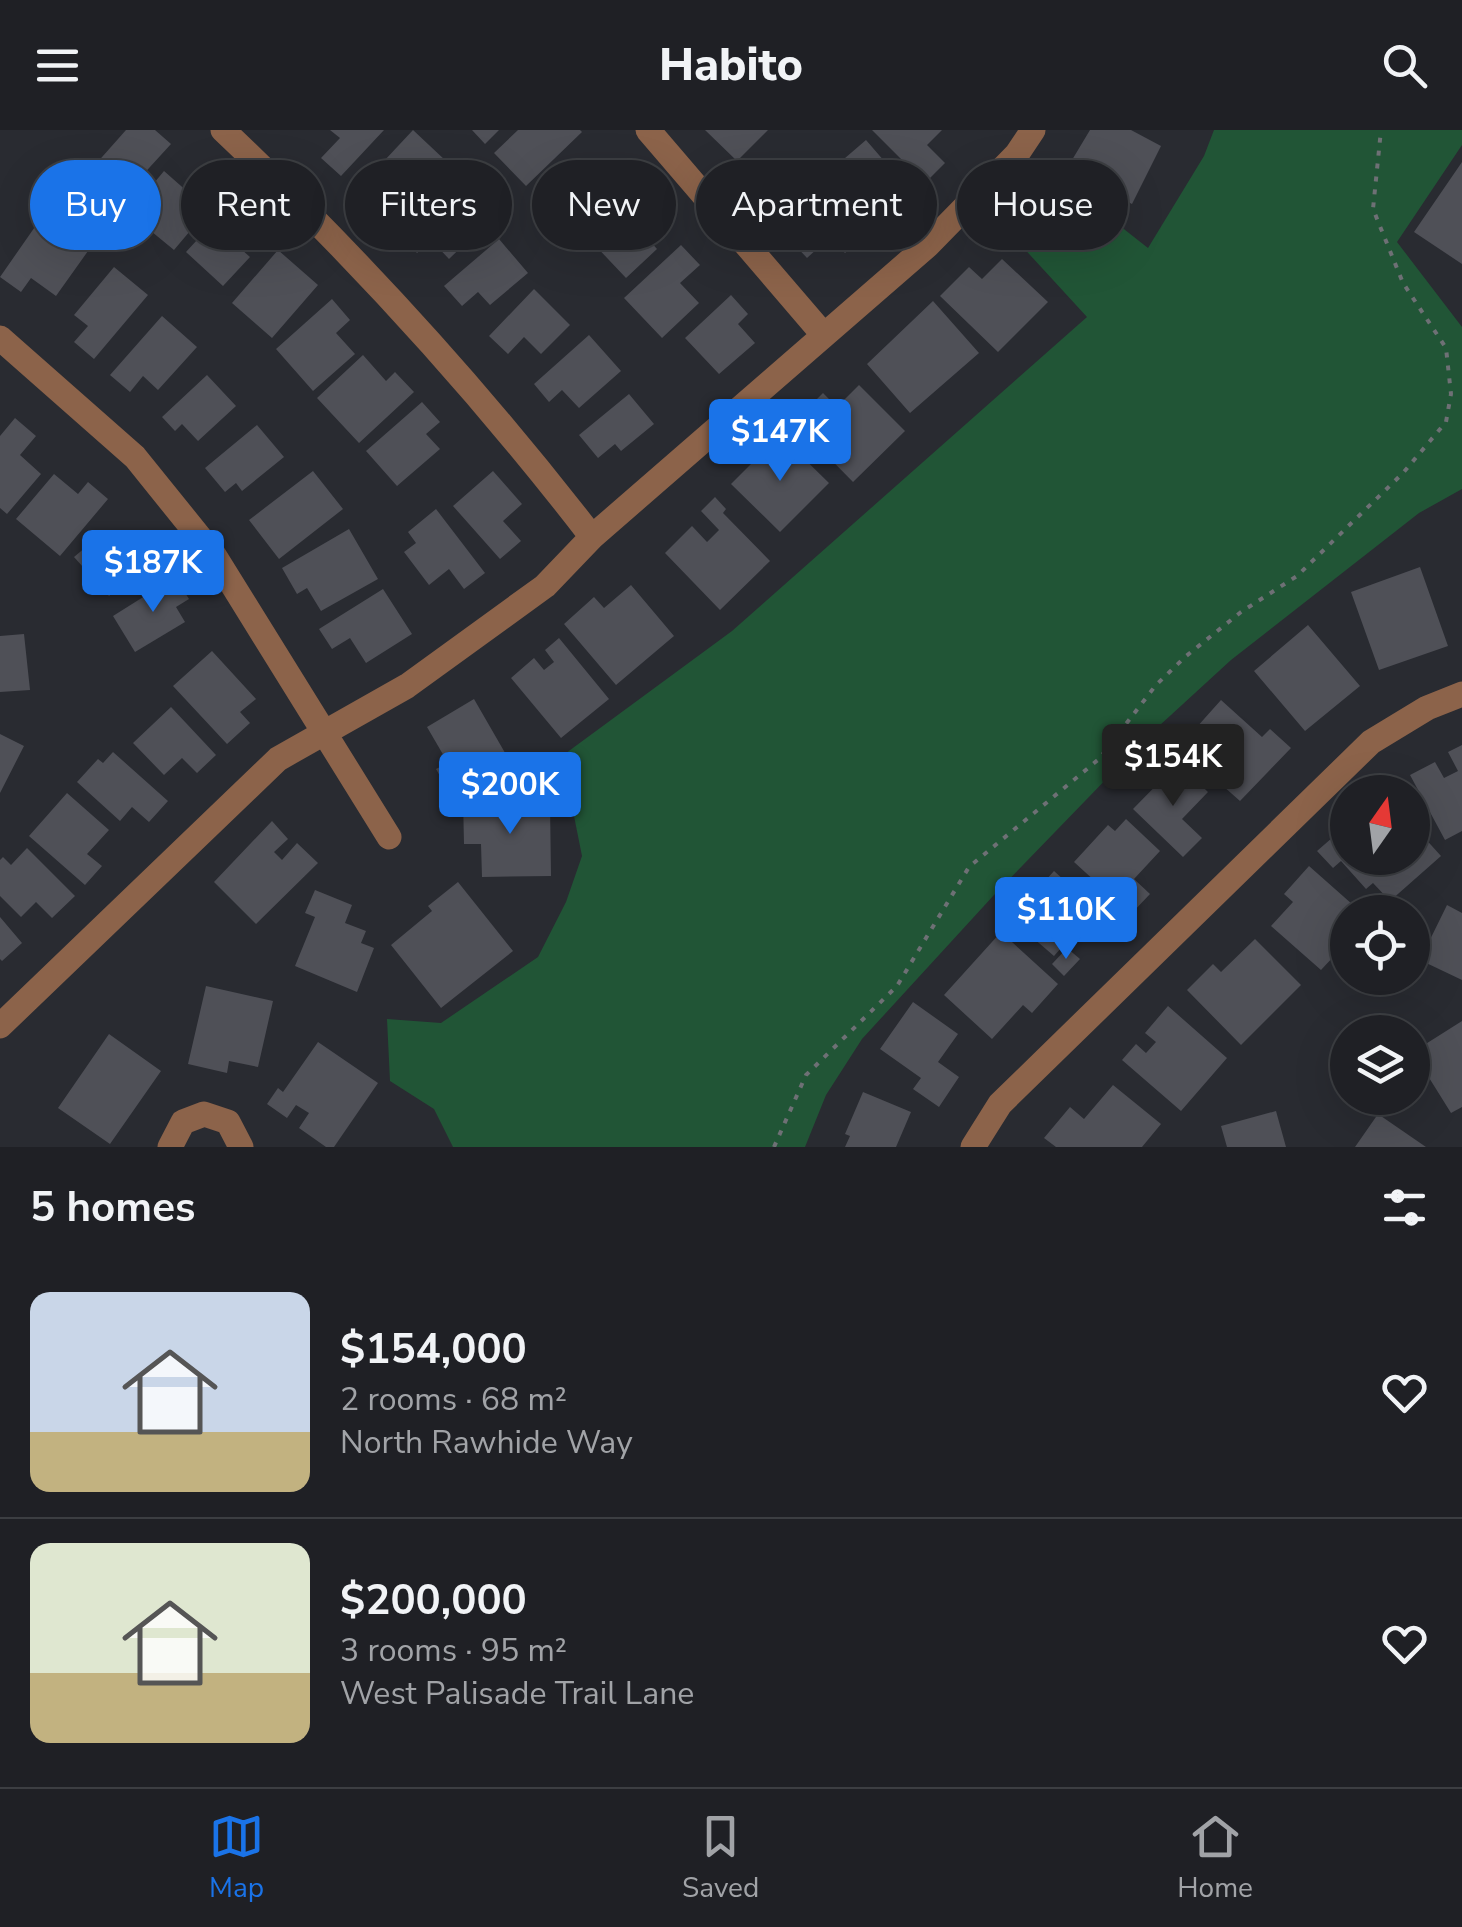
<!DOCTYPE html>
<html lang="en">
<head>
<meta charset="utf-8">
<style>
  body { margin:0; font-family:"Nunito Sans",sans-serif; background:#27282d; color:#f1f3f6; height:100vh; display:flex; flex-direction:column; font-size:38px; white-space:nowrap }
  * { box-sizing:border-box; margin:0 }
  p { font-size:32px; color:#a1a3a7 }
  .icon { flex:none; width:55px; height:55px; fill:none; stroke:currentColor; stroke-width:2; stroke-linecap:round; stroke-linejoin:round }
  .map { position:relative; height:1017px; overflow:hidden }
  .sheet { display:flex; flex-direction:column; background:#1f2025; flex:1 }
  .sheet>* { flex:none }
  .guide { position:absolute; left:30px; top:30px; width:1402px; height:90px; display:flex; gap:20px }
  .needle { width:65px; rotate:14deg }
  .tools { position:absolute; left:1330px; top:645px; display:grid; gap:20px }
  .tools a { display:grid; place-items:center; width:100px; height:100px; border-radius:50%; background:#1f2025; box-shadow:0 10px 40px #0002,0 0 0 2px #3c3e42; font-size:50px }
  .price { position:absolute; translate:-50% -85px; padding:0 22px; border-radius:10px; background:#1a73e8; color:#fff; font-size:32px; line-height:65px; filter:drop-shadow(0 2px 5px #0008) }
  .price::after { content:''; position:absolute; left:50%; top:60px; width:30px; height:22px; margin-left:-15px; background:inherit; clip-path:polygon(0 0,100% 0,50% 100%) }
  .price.selected { background:#222; color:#fff }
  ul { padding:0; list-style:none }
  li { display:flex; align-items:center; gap:30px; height:250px; padding:0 30px }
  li+li { border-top:2px solid #3c3e42 }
  li span { display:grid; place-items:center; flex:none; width:280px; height:200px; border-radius:20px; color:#555 }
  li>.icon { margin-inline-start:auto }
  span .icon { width:120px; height:120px; fill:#fffc; stroke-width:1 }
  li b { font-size:42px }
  h2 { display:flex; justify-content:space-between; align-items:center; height:120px; padding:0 30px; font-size:42px }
  .tag { padding:0 35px; border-radius:45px; background:#1f2025; box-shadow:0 10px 40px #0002,0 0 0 2px #3c3e42; font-size:35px; line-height:90px }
  .tag.selected { background:#1a73e8; color:#fff }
  header { display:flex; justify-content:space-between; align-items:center; height:130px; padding:0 30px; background:#1f2025; font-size:45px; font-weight:800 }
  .dock { display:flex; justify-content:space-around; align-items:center; height:140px; border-top:2px solid #3c3e42; background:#1f2025; font-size:28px; color:#a1a3a7 }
  .dock a { display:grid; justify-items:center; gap:5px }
  .dock .selected { color:#1a73e8 }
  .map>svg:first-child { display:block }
  .green { fill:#215536 }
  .building { fill:#4f5057 }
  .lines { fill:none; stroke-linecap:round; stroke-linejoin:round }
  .path { stroke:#6e7075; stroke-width:4; stroke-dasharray:5 8; stroke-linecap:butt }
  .minor { stroke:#8c634a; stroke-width:25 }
</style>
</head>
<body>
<header><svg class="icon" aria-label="menu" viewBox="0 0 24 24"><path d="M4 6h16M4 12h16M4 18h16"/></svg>Habito<svg class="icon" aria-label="search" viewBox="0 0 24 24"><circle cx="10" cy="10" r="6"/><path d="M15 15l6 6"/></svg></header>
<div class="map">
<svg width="1462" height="1017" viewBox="0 0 1462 1017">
  <rect width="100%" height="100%" fill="#292b31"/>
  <path class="green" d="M1214,0H1462V15L1397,112L1462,197V359L1419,383L1231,530L1147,607L994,765L862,909L826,965L805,1017H453L434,979L390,951L387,889L441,893L538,827L566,772L582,726L562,626L732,501L1087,187L1008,101L1059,48L1148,118L1204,26Z"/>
  <path class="building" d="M126,0H155L171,14L118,72L87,44Z
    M330,0H384L341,46L321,28L340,8Z
    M413,0L446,31L403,78L388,64L374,78L356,61Z
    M472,0H499L485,14Z
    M518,0H580L582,2L526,56L494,23Z
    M705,0H768L737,31Z
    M872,0H942L927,15L945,33L925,53Z
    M1090,0H1131L1161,16L1132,74L1066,40Z
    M866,10L917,69L892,91L876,73L859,88L823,47Z
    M575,30L597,53L613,38L631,58L576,109L536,66Z
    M1462,32V134L1414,102Z
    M164,41L189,63L203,47L222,63L174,120L129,83Z
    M812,44L866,103L845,123L830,107L807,128L767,85Z
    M447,61L481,98L449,129L431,110L417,123L400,104Z
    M639,68L656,87L641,101L657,119L626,148L591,111Z
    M231,73L251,91L232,111L250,127L223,156L186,122Z
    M46,81L93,114L56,166L31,148L21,162L0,147Z
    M499,109L528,143L490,175L478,162L462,176L444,156Z
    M681,115L700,135L680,153L699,173L662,208L624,168Z
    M278,120L318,155L272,208L232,173Z
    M1002,129L1048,172L998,222L940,166L969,137L982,149Z
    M114,137L148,165L94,229L74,212L88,196L74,185Z
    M534,159L570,195L541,224L524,207L508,224L489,206Z
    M731,165L748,184L738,194L755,213L719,244L685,208Z
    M332,169L350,190L336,203L355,224L313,261L276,219Z
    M933,171L979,223L910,283L867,234Z
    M162,186L197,217L158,260L143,246L130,262L110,245Z
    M589,205L621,241L579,278L562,260L549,272L534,254Z
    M363,225L386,251L395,242L414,262L359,313L317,268Z
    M207,245L236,276L198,311L182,294L175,301L162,287Z
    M859,255L905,301L853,352L794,292L823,263L837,277Z
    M629,264L654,294L621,321L615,314L598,328L579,305Z
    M422,272L440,292L426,304L440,319L397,356L366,321Z
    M15,288L36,306L20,325L41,344L7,384L0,378V306Z
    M257,295L284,327L242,361L236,353L225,362L205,338Z
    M780,305L829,353L780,402L731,354Z
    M313,341L343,379L279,429L249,390Z
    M493,341L522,374L503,391L521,411L500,429L453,376Z
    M54,344L78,364L88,352L108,369L60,426L16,389Z
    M715,367L726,379L723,383L770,431L720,480L665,423L692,396L707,412L719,400L701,381Z
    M436,379L485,443L464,459L449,439L429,455L404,422L416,413L408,402Z
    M349,399L378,449L321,481L307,458L297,464L282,438Z
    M105,401L122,420L138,405L156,425L109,466L74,427Z
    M1420,437L1448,516L1379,540L1351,462Z
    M175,447L189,469L176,477L185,492L135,522L113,486Z
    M631,455L674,506L616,555L564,494L594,467L604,478Z
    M383,459L412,504L366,533L350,508L332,519L319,499Z
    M1308,495L1360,556L1305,601L1254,541Z
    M24,504L30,560L0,562V506Z
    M559,508L609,569L561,608L511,548L534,528L544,540L554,532L545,520Z
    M212,521L256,569L240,582L250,593L227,614L173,556Z
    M474,569L508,628L449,662L436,639L448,633L427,597Z
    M1221,570L1262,607L1270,599L1291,618L1240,671L1179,617Z
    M171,577L216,625L197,643L182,628L164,645L133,613Z
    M0,604L24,616L0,663Z
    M1462,615V701L1445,710L1410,645L1435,632L1444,648L1458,641L1448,622Z
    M113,622L168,671L149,692L132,677L120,691L77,652L98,629L103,633Z
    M1178,633L1208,662L1182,689L1202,708L1183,727L1133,679Z
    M67,663L109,700L87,724L102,736L85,755L29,706Z
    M463,669H495L496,675L550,674L551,746L482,747L481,714H464Z
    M1126,689L1160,721L1134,749L1150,764L1131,784L1074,732L1108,695L1115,701Z
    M272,691L288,709L274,722L282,730L297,713L318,733L256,794L214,752Z
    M1348,694V728H1412V694L1441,726L1390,771L1373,753L1366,759L1341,731L1333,738L1317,721Z
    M27,718L75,766L52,788L36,772L21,787L0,766V730L3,727L11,735Z
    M1309,736L1361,782H1348V811L1321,840L1271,796L1293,772L1284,764Z
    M1054,741L1095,778L1101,772L1114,783L1090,811L1077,800L1054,826L1011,789Z
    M458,752L513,821L441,878L391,815L432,781L428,776Z
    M315,760L352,775L345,793L366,801L361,813L374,818L357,862L295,836L315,787L305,783Z
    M1447,775L1462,783V850L1420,830Z
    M0,787L22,813L2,831L0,829Z
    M1001,802L1058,854L1032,883L1023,875L992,909L944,865Z
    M1255,809L1301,855L1241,915L1187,860L1213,834L1221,842Z
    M1067,818L1080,829L1064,846L1052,834Z
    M206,856L273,871L258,937L229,931L227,943L188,934Z
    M913,872L958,904L938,932L959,947L939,977L913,959L921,948L880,919Z
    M1168,876L1227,928L1181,981L1122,930L1136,914L1146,923L1156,912L1145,903Z
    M1462,891V977L1451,983L1413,922Z
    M109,904L161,941L110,1014L58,978Z
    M318,912L378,953L334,1017H326L299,998L309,983L296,975L287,988L267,974L278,958L283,962Z
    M1113,955L1161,994L1142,1017H1056L1044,1008L1070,977L1084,989Z
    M863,962L911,982L896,1017H845L850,1006L845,1004Z
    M1276,981L1286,1017H1227L1221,996Z
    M1378,984L1426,1017H1355Z"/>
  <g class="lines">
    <path class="path" d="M774,1017L806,945L897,856L969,737L1099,629L1156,555L1185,527L1241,482L1297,446L1403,343L1446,292L1451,264L1446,218L1403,153L1373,79L1381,0"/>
    <path class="minor" d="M223,0C355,125 481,263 592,407
      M648,0L822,203
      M0,208L135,327L214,425L389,707
      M0,896L278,629L407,556L545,456L592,407L928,115L1017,24L1033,0
      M170,1017L183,992L204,984L228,992L241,1017
      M973,1017L1000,974L1371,612L1427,578L1462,564"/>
  </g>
</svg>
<div class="tools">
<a><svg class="needle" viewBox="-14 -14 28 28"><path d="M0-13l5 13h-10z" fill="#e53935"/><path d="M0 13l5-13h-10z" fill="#a1a3a7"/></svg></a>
<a><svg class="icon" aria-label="locate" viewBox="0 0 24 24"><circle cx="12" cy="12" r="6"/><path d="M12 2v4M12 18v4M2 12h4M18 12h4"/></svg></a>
<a><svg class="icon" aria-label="layers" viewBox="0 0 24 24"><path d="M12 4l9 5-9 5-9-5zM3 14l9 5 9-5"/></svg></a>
</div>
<b class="price" style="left:780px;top:354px">$147K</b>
<b class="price" style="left:153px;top:485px">$187K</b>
<b class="price selected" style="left:1173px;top:679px">$154K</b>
<b class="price" style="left:510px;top:707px">$200K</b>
<b class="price" style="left:1066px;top:832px">$110K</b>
<div class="guide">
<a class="tag selected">Buy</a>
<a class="tag">Rent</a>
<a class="tag">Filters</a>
<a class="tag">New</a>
<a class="tag">Apartment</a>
<a class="tag">House</a>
</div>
</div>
<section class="sheet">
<h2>5 homes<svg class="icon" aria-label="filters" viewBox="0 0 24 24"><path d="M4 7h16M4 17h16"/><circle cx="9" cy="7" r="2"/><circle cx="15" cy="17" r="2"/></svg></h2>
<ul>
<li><span style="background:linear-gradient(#c9d6e8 70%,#c2b280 0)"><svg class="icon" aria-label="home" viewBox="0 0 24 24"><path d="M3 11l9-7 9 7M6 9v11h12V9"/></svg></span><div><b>$154,000</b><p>2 rooms · 68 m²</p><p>North Rawhide Way</p></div><svg class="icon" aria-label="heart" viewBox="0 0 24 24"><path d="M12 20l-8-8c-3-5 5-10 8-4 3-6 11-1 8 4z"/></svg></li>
<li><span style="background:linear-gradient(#dfe7d0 65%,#c2b280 0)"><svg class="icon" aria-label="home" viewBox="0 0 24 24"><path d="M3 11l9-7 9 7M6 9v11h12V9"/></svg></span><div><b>$200,000</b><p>3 rooms · 95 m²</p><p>West Palisade Trail Lane</p></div><svg class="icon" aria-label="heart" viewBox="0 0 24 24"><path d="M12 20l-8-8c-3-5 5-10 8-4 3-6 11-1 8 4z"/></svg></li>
</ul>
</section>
<nav class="dock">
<a class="selected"><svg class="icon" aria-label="map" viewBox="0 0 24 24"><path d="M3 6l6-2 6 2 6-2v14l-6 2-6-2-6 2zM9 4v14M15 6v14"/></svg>Map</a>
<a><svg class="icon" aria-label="saved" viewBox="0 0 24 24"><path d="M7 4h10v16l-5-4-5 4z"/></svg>Saved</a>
<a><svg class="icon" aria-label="home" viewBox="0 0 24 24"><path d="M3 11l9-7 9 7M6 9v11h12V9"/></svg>Home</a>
</nav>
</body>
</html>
